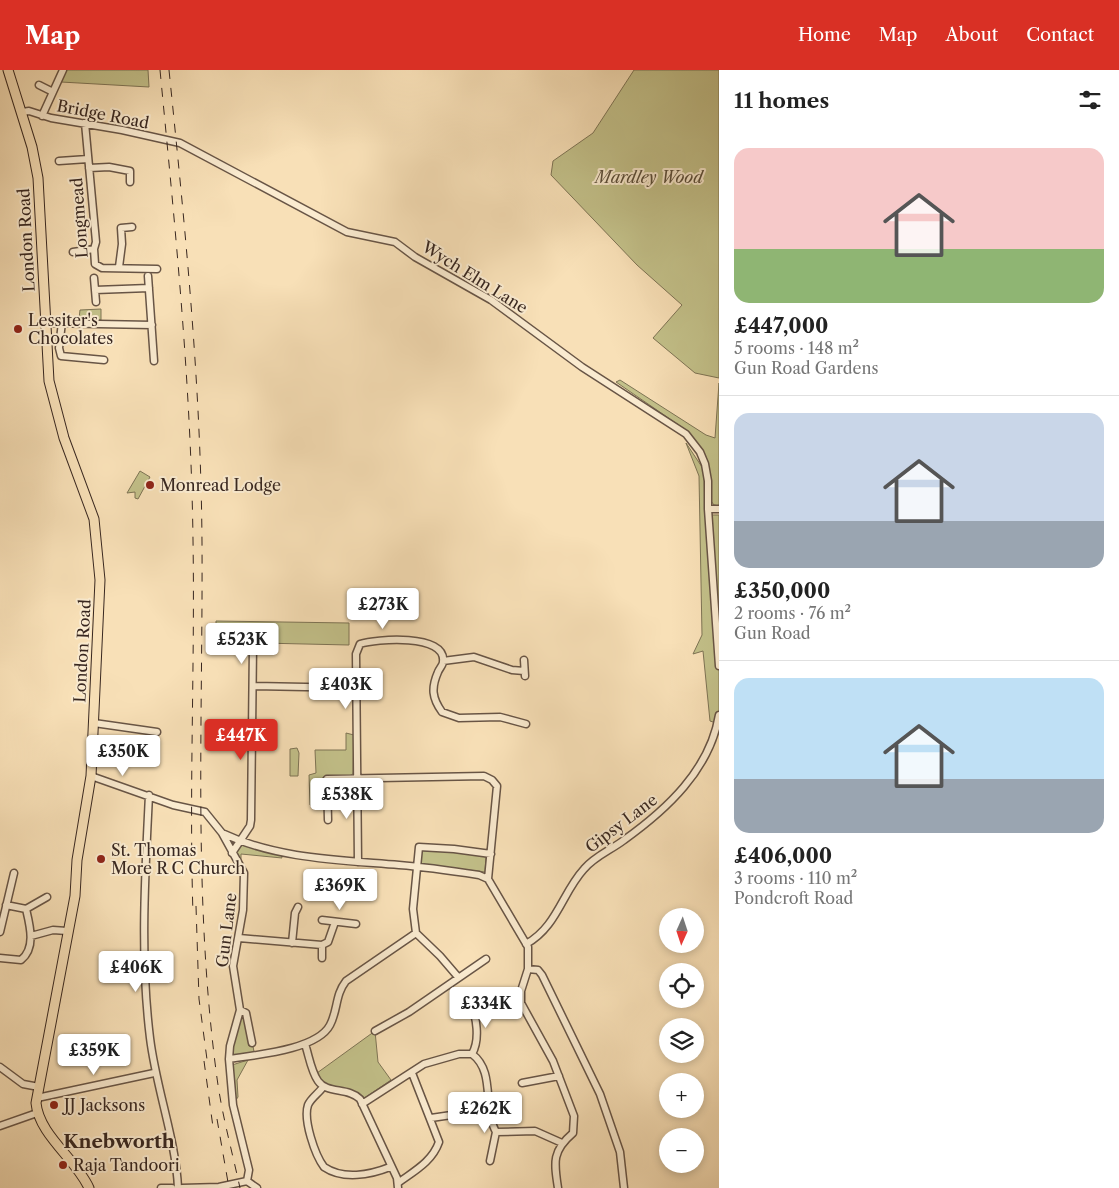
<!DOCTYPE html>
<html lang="en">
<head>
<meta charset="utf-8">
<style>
  body { margin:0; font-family:"Libre Caslon Text",serif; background:#f6f6f6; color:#222; height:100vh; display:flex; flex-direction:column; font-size:19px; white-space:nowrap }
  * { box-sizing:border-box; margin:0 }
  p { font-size:16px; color:#767676 }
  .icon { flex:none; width:28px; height:28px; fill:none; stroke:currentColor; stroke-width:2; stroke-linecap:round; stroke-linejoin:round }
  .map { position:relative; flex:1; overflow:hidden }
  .details { display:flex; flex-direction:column; background:#fff; width:400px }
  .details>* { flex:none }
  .needle { width:32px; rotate:183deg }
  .buttons { position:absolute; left:659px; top:838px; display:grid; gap:10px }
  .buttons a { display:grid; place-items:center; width:45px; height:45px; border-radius:50%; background:#fff; box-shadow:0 2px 8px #0003; font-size:25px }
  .price { position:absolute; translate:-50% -42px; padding:0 11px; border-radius:5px; background:#fff; color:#222; font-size:16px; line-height:32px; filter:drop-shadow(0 1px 2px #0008) }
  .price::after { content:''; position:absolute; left:50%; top:30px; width:15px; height:11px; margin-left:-8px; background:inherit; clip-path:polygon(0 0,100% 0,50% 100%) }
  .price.selected { background:#d93025; color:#fff }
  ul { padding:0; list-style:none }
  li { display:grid; align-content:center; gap:10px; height:265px; padding:0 15px }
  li+li { border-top:1px solid #e0e0e0 }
  li span { display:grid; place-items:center; height:155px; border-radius:15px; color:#555 }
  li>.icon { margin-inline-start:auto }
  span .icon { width:90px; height:90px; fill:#fffc; stroke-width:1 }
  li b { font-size:21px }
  h2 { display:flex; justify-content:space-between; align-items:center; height:60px; padding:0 15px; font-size:21px }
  header { display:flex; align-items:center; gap:30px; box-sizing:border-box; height:70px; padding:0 25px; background:#d93025; color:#fff }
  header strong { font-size:24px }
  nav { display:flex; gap:28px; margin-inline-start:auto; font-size:18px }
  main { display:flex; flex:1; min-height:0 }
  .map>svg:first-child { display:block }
  .green { fill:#c3c18a; stroke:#7e7455 }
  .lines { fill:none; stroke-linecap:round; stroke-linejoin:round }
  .minor-casing { stroke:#685546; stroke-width:9 }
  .major-casing { stroke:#382720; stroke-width:11 }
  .minor { stroke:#faebd0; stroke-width:6 }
  .major { stroke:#f8e0b7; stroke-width:9 }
  .rail { stroke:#382720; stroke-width:1; stroke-dasharray:9 9; stroke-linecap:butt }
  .poi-dot { fill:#8f2418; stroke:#faebd0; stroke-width:2 }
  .labels { text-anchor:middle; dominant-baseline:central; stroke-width:4; stroke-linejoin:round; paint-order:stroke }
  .street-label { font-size:16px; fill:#382720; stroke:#faebd0 }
  .park-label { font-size:16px; font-style:italic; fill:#5b4e3a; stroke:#faebd0 }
  .poi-label { font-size:16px; fill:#382720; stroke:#faebd0; text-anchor:start }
  .quarter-label { font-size:19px; font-weight:bold; fill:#382720; stroke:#faebd0 }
</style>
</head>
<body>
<header>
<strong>Map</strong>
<nav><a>Home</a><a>Map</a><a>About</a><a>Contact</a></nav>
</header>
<main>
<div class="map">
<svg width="719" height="1118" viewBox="0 0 719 1118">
  <rect width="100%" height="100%" fill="#f8e0b7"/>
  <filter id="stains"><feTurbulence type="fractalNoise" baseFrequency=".004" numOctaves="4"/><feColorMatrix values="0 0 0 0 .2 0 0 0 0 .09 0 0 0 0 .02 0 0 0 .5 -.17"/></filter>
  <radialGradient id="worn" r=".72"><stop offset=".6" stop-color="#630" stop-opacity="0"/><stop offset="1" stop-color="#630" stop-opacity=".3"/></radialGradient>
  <path class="green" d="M65,0H148L149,17L61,12Z
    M634,0H719V308L695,303L653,268L682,235L637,195L551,105L553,91L593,63Z
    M101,239V250L79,249L80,240Z
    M620,310L706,365L715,368L719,313V436L714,435L711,431C711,399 709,383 686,360L616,312Z
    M686,373L704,400L705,445H719V654L710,651L703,581L693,584L702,565L699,406Z
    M140,401L150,407L138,429L135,428V422L127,423Z
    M216,551L349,553V575L216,572Z
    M346,663L354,665L353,704L349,706L323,707L322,721L314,722V735H310L309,705L316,703L315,680H346Z
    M297,678L299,683L298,706H290V679Z
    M243,774L281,784L282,788L241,784V792L236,782Z
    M421,780L455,781L486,787L485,802L419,794Z
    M242,943L244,944L249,976H253L254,982L235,985L231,981Z
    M375,961L378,992L391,1010L363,1029C345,1013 326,1023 317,1003Z
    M248,990L237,1010L238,1027L234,1033L232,995Z"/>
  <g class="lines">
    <defs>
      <path id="minor" d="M39,15L53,22
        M22,42L29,41L51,48L122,60L180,73L347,162L395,172L415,187L491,230L582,297L686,364L700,382L705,394L708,411V439L719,596
        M42,46L63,0
        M85,53L96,172L94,179L95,194L102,198L157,199
        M59,91L88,89
        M89,98L109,97L130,101V112
        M73,182L94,179
        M119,197L122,174L121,158L132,157
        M148,206L154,291
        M94,208L96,232
        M95,220L149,218
        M62,252L59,278L61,286L104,290
        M45,253L152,255
        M708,439H719
        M524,590L525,606
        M443,591L474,587L512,600L524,601
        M253,616L357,618
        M94,653L157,662
        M91,706L173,735L205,742L222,763L244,803L243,840L233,896L240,940L230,976L229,989L233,1035L249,1100L247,1111
        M149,725C145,806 140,887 150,968C156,1018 176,1070 178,1118
        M328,750L327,709L484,706L492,710L497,716L488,809
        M222,763C277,789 340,790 399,795C426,797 453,801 479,805L488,809L528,877V899L521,921V933L553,991L574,1046L573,1063C552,1081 554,1092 558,1118
        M232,783L250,756L251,750L253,575
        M358,792L356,584L360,574C375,569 447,563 443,592C443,595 439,599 438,602C431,618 432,628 442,642L459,648L500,647L526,654
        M26,839L47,827
        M322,850L356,854
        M0,862L14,803
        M416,863L440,886L458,907
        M31,866L53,860L67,861
        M239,868L322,875
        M292,873L295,843L298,837
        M526,874C557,857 562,823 584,799C595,786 611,780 624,770C666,740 710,700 719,645
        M0,888L21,890C36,878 30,856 26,839L6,835
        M322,888V875L328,872L335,852
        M528,899L538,900L542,905L600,1024L620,1082L624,1118
        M470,933C477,947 480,970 472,984
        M240,940L246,943L252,973
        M375,961L409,942L486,889
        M305,974C309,986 311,1001 318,1011C327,1024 348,1017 360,1029L397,1108L398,1118
        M472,984C496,1002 482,1037 496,1062L535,1061L562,1073
        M229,989C255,985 317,980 330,955C338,940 335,925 346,911L416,863L413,839L419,777L454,779L491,784
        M0,997L23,1014L39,1017
        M522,1013L559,1006
        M323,1017C319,1023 311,1028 308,1035C303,1050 315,1085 324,1097C343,1110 370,1105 390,1097
        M37,1028L154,1003
        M362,1034L424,994L459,984H472
        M431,1048L465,1043
        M0,1056L37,1043
        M490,1091L496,1062
        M247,1111L257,1118
        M398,1113C414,1101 432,1092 439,1072L412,1003
        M161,1118H172
        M182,1118L219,1117L247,1111"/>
      <path id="major" d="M8,0L32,77L38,108L49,311L64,368L94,449L100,510L91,706L77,790L75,826L36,1033C39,1065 76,1089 89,1118"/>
    </defs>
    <use href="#minor" class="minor-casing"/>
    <use href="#major" class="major-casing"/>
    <use href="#minor" class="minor"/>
    <use href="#major" class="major"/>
    <path class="rail" d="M160,0C175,156 191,313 193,470C195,595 189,719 193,844
      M169,0C185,157 201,314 202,473C203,651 193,830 217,1008C222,1045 232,1081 240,1118
      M196,836L199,929L208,997
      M204,991L213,1057
      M217,1049L229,1118"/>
  </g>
  <g class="poi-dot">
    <circle cx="18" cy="259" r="5"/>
    <circle cx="150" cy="415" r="5"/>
    <circle cx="101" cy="789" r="5"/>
    <circle cx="54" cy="1035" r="5"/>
    <circle cx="63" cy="1095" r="5"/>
  </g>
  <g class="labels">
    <g class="street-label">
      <text transform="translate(103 44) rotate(11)">Bridge Road</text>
      <text transform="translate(79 148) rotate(-94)">Longmead</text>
      <text transform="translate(26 170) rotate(-93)">London Road</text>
      <text transform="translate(475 207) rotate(32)">Wych Elm Lane</text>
      <text transform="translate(82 581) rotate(-87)">London Road</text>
      <text transform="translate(621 753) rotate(-37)">Gipsy Lane</text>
      <text transform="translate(226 860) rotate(-83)">Gun Lane</text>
    </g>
    <g class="park-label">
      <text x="649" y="107">Mardley Wood</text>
    </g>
    <g class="poi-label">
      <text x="28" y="250">Lessiter's<tspan x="28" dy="18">Chocolates</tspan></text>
      <text x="160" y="415">Monread Lodge</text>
      <text x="111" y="780">St. Thomas<tspan x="111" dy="18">More R C Church</tspan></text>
      <text x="64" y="1035">JJ Jacksons</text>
      <text x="73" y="1095">Raja Tandoori</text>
    </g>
    <g class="quarter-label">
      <text x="119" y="1071">Knebworth</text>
    </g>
  </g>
  <rect width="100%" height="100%" filter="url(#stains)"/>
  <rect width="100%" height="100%" fill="url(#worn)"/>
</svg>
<div class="buttons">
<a><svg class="needle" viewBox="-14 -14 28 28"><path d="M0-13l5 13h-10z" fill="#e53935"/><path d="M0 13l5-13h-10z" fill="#767676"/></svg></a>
<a><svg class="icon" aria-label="locate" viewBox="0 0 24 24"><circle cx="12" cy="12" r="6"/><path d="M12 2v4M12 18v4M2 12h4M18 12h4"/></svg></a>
<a><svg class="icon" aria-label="layers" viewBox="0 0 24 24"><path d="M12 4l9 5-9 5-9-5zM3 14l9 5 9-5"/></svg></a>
<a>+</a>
<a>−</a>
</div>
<b class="price" style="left:383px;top:560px">£273K</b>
<b class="price" style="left:242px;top:595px">£523K</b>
<b class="price" style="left:346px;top:640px">£403K</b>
<b class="price selected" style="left:241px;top:691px">£447K</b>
<b class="price" style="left:123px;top:707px">£350K</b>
<b class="price" style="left:347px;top:750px">£538K</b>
<b class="price" style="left:340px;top:841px">£369K</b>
<b class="price" style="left:136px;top:923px">£406K</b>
<b class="price" style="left:486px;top:959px">£334K</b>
<b class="price" style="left:94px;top:1006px">£359K</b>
<b class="price" style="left:485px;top:1064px">£262K</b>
</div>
<section class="details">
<h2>11 homes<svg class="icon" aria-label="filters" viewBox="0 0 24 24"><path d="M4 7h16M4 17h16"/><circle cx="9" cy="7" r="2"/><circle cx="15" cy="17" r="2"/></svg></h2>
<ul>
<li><span style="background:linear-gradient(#f6c9c9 65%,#8fb573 0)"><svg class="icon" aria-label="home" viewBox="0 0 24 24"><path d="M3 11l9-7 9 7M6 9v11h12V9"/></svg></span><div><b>£447,000</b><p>5 rooms · 148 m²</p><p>Gun Road Gardens</p></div></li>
<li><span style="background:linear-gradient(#c9d6e8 70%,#9aa5b1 0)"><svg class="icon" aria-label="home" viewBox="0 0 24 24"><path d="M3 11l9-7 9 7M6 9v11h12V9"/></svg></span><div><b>£350,000</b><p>2 rooms · 76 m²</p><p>Gun Road</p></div></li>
<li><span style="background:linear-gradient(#bfe0f5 65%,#9aa5b1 0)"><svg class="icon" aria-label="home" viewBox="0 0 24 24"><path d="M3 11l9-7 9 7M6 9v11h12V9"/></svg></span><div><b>£406,000</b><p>3 rooms · 110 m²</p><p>Pondcroft Road</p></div></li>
</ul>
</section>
</main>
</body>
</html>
